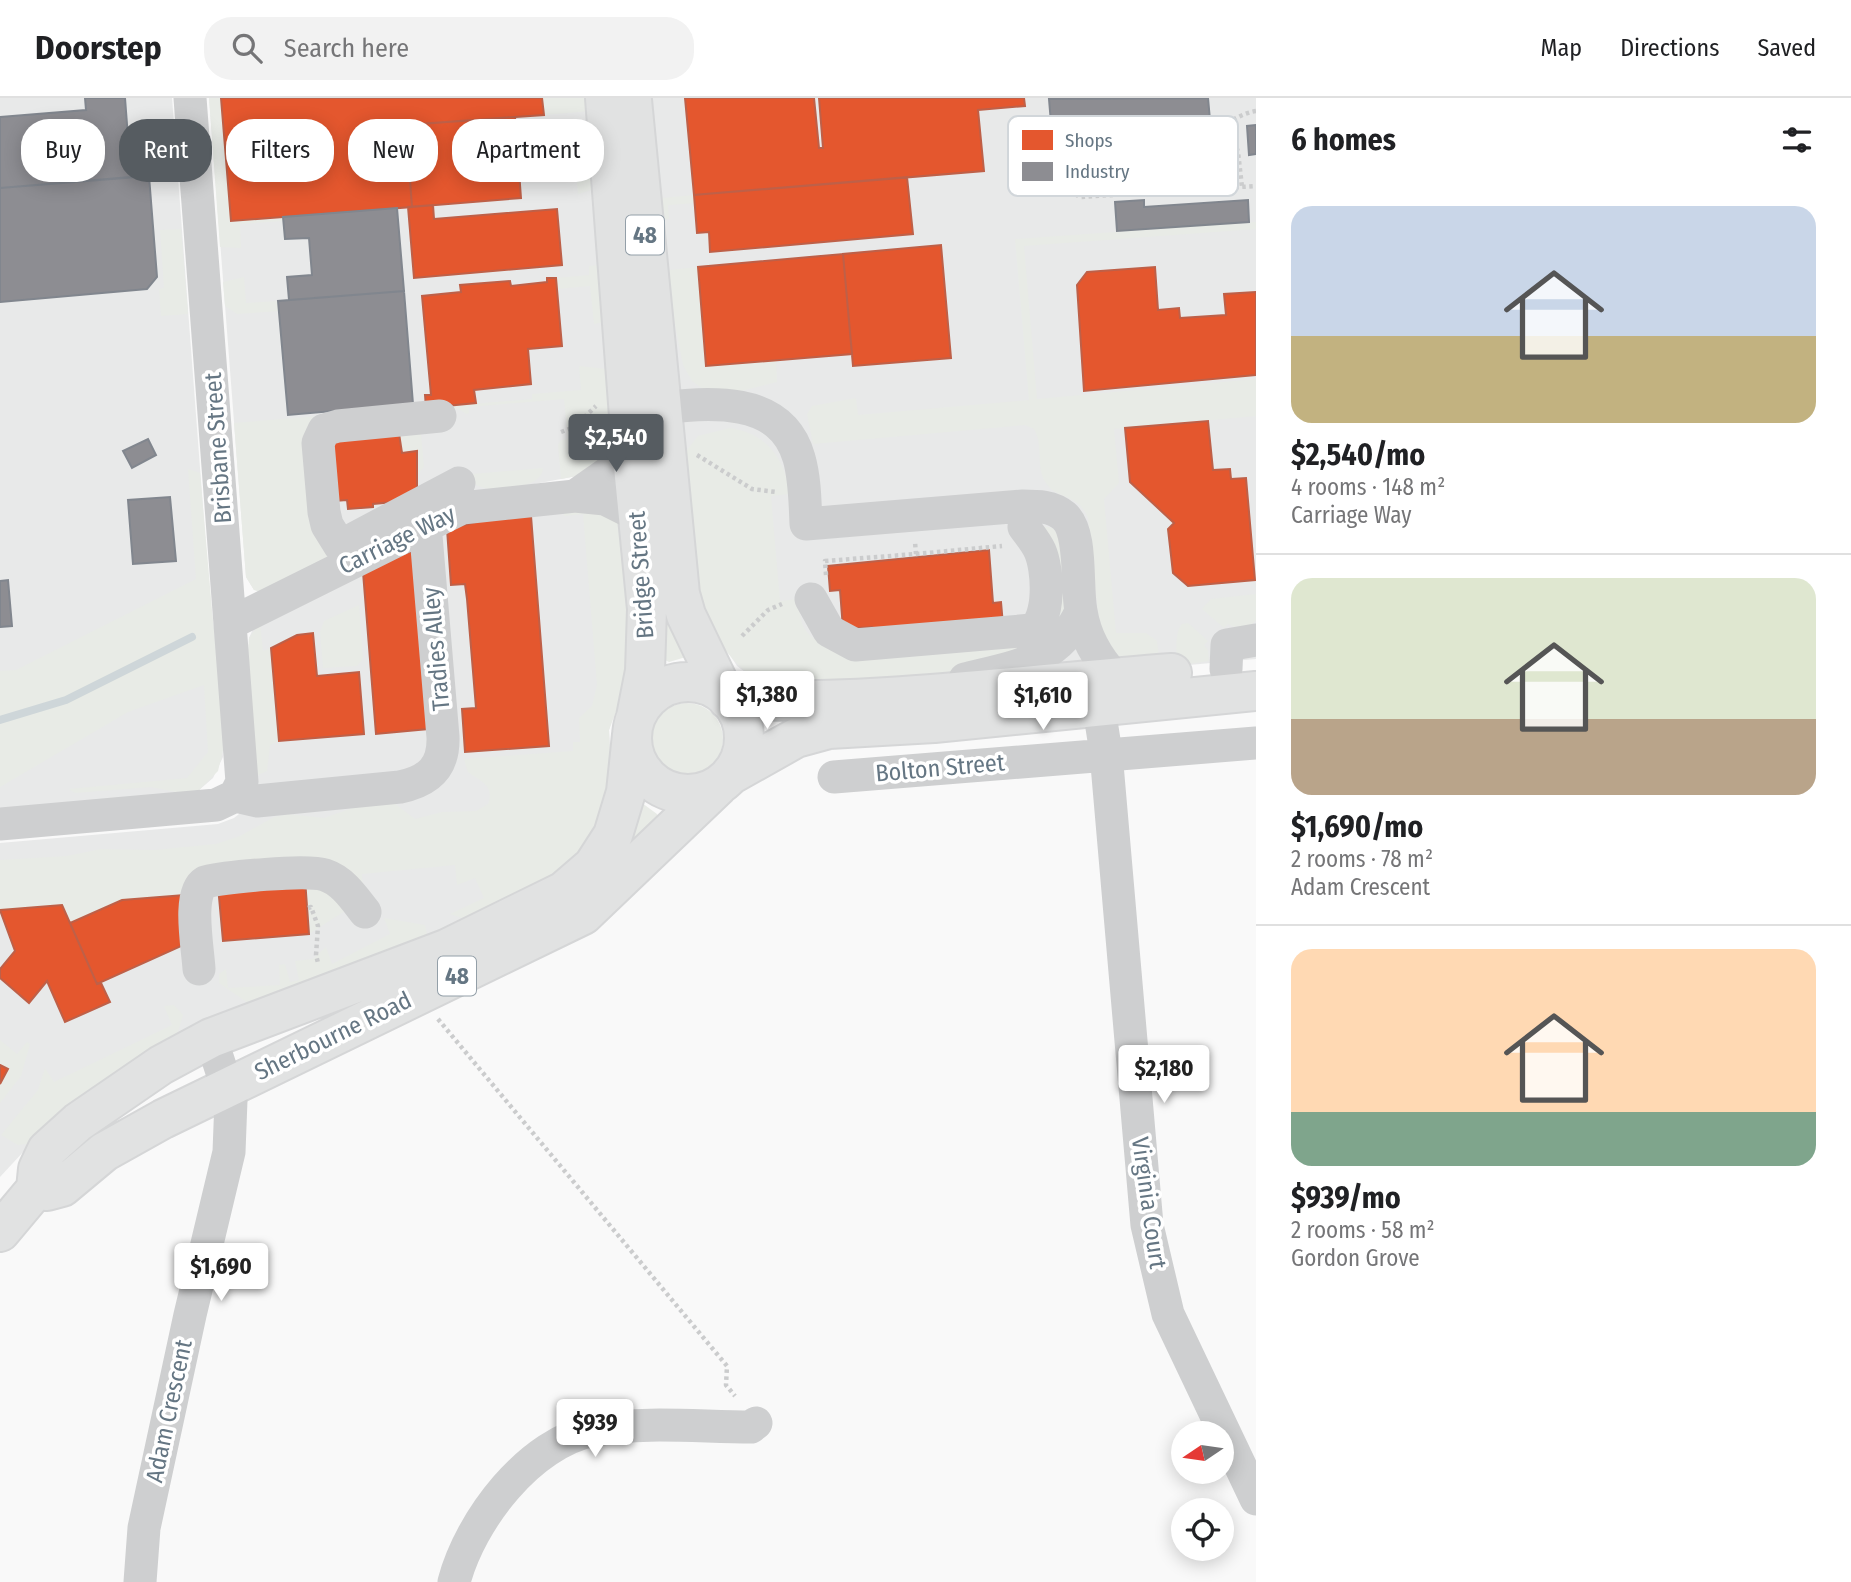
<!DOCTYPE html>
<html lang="en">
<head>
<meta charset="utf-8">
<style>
  body { margin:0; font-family:"Fira Sans Condensed",sans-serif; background:#f2f2f2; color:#202124; height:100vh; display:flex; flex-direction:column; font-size:26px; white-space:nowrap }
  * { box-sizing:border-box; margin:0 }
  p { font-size:23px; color:#757577 }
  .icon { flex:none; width:38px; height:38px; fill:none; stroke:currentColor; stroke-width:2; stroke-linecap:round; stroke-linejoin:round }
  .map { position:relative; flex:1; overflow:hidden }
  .details { display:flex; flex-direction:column; background:#fff; width:595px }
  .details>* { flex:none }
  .top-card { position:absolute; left:21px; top:21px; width:665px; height:63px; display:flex; gap:14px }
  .needle { width:46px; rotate:257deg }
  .buttons { position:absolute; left:1171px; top:1323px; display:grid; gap:14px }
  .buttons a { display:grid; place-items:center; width:63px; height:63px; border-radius:50%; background:#fff; box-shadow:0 4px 18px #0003; font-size:35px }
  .price { position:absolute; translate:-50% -60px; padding:0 16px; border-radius:7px; background:#fff; color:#222; font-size:23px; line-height:46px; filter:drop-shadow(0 2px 4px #0008) }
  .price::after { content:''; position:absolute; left:50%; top:42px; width:21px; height:16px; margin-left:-10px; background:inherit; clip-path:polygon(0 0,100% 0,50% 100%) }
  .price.active { background:#565c61; color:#fff }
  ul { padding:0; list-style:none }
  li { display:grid; align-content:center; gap:14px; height:371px; padding:0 35px }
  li+li { border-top:2px solid #e0e0e0 }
  li span { display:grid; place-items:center; height:217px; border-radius:21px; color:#555 }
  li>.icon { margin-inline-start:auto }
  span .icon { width:126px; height:126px; fill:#fffc; stroke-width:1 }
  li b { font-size:30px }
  h2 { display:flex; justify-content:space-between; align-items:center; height:84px; padding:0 35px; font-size:30px }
  .pill { padding:0 24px; border-radius:28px; background:#fff; box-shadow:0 4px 18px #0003; font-size:24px; line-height:63px }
  .pill.active { background:#565c61; color:#fff }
  header { display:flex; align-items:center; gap:42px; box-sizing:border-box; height:98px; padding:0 35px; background:#fff; border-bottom:2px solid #e0e0e0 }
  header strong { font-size:33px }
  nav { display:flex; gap:38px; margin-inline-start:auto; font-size:24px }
  .search { width:490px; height:63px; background:#f2f2f2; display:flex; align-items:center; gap:18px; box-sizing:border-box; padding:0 24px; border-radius:28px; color:#757577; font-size:26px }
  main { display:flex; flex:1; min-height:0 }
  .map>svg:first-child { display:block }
  .built { fill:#e8e9e9 }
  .green { fill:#e8ebe6 }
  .shops { fill:#e4572e; stroke:#be6048; stroke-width:2 }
  .industry { fill:#8d8d92; stroke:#81868e; stroke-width:2 }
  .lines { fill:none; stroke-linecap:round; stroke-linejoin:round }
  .stream { stroke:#ced6d9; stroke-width:8 }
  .major-casing { stroke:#d5d6d7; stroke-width:42 }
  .path { stroke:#cbcccd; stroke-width:4.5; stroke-dasharray:3.5 3.5; stroke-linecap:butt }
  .minor { stroke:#cecfd0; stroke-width:33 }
  .major { stroke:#e1e2e2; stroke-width:38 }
  .labels { text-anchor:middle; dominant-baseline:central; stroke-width:7; stroke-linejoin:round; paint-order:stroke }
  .shield { fill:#fff; stroke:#939fa8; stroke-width:2 }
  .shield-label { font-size:23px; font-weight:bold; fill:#657683 }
  .street-label { font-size:24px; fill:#657683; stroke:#fff }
  .key { fill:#fff; stroke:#d1d6da; stroke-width:2 }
  .key-label { font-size:19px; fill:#657683 }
</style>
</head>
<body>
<header>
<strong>Doorstep</strong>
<div class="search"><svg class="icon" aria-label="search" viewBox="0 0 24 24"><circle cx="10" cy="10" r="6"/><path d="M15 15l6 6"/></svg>Search here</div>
<nav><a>Map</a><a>Directions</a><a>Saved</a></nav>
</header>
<main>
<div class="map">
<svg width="1256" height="1484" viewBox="0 0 1256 1484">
  <rect width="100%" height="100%" fill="#f9f9f9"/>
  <path class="built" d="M0,0H172L210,502L218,559L223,659L213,680L198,693L0,711Z
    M209,0H595L617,279L582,377L529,387L254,492L246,479Z
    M643,0H1256V561L1144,571L749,577L737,568L702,514Z
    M592,409L617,605L609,632L611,662L581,762L38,1038L0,1079V745L218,726L234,720L244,712L249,540L253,531L446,429Z"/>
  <path class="green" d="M209,0H221L231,123L283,119V123L240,126L241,150L220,149Z
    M542,0H595L591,13L544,17Z
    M593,33L602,88L578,96L573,35Z
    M694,97V105L668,107L669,121L657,122L651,101Z
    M1256,124V131L1024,148L1037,301L1256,281V318L1114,331L1119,385L1104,401L1116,535H1146L1157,543L1159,558L1120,568L1100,535L1088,420C1078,395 1057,402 1046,385C1035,369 1044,347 1034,331L1025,327L813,346L807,316L812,308L856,300L858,317L1029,302L1015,141Z
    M181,131L188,216L161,218L159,191L164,190L160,132Z
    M608,166L604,224L594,226L590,188L557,191L556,180L589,177V168Z
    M698,169L707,268L776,262L777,284L733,295L706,293L692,283L683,267L672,211L660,173Z
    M244,179L246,205L278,203L279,213L237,216L225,208L223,184Z
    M579,268L607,271L619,361L582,377L561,381L558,347L561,342L568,341L564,301L469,309V315L466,316L459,311L348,320L337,317L532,301V296L581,292Z
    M331,317L325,440L329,463L260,494L254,492L246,479L234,325Z
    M420,326L424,369L418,376L417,353L402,355L398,329Z
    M730,330C768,336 784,360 790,396L771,398L780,503L799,501C800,520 800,531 816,542L1030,539L1042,428L1053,430L1060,442L1065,514L1046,548L892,592L761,585C734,568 705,531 697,499C688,458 687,400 683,357L698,338Z
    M543,370C543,392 485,397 474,385L472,376Z
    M188,371L200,375L224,648L218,673L198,693L186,696L151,689L75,695L69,691L187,680L208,654L204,587L128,614L0,689V573L16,572L196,481Z
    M563,411L618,419L634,497L625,590L609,632L611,695L581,762L471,823L450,816L484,800L475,780L457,787L455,767L362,776L363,797L352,786L122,802L70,825L62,807L0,812V762L67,758L101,751L154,752L216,746L240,738L274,719L288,716L324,720L361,707L394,705L415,721L442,714L476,713L488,706C495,687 480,683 468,674L464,661L573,653V644H580L579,620L592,608L597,587L583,416L564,418Z
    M1256,496V522L1250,528L1234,529L1228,526L1224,530L1202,511L1211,501Z
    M359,507L363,561L357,568L323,570L320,534L324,523Z
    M661,517L671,523L686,559L669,564L663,561Z
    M260,525L263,553L271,550L279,643L270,647L267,673L258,677L256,676L248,552L249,540Z
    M1188,525L1208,543L1204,547L1208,552L1209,563L1174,568C1179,555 1173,536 1182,526Z
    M651 641a36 36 0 1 1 72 0a36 36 0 1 1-72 0Z
    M642,705L657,716L659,721L613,767Z
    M305,782H318L345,813L309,836Z
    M384,820L425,827L428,841L251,907L219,885V876L226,871L228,890L280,887L279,867L285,866L290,884L299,882L295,863L313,861L326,849L332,866L390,836Z
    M174,907L183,917L177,937L32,1045L18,1047L1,1037L38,992L45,970L54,984L172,927L164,908Z
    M0,942L17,956L27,944L30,946L21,978L0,1005V986L8,972L0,967Z"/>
  <path class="shops" d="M221,0H542L544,17L406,27L412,109L231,123Z
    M685,0H814L819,50H823L819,0H1024L1025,8L978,12L984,73L694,97Z
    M515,19L521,100L412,109L406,27Z
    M907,79L913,136L710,154L709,134L697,135L694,97Z
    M433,107L434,121L557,111L562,167L414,180L408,109Z
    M941,147L951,260L853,268L843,156Z
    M843,156L852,256L706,268L698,169Z
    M1155,169L1158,212L1179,210L1180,220L1226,217L1224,196L1256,194V277L1084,293L1077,187L1087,174Z
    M547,180H556L562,248L528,251L531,286L474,292L476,305L426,310L425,297H431L422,198L461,194L460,187L510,183L511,188L547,184Z
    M1208,323L1213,372L1230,371L1231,381L1246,380L1255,482L1188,488L1173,475L1168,431L1174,425L1130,384L1125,330Z
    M398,329L402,355L417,353V394L405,403L373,406V409L348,411L347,402L322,404L331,341Z
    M531,418L549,648L465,654L462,611L476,610L467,501L465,486L451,487L447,431L485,422Z
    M989,452L993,505L1001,504L1003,527L873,538L872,529L843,531L840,492L830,493L828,468Z
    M413,454L428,631L376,636L363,474L403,455Z
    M313,535L317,578L359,574L364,636L279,643L271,550L297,537Z
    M305,781L309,836L223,843L218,788Z
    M184,797L188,845L97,886L70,825L122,802Z
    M62,807L97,886L101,885L110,904L65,924L47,883L29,905L0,880V871L15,853L0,812Z
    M0,967L8,971L0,986Z"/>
  <path class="industry" d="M85,0H125L131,79L0,90V19L86,12Z
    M1208,0L1210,22L1052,37L1049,1Z
    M1256,27V56L1249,57L1247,28Z
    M149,78L157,179L147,191L0,204V90Z
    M1144,102V109L1248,102L1249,124L1117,133L1115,104Z
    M397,110L404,193L289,202L287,179L312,177L309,140L285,141L283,119Z
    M404,193L413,306L288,317L278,203Z
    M148,341L156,357L132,370L123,353Z
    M170,399L176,463L133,466L128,402Z
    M8,482L12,528L0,529V483Z"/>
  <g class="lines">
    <path class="stream" d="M0,622L66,602L192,539"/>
    <defs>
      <path id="major" d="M605,0L632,358L647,511L645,573L636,619
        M632,2L680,496L686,517L725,598
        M632 640a56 56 0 1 1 112 0a56 56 0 1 1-112 0Z
        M728,602C876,607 1024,586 1172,575
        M732,676L796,640L829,631L934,625L1256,593
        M36,1091L47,1093L62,1089L104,1054L163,1021L583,817L718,688
        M0,1134L36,1091L38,1071L47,1052L78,1024L161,967L211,940L446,851L564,793L593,768L613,737L626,694L632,637"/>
    </defs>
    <use href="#major" class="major-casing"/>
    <path class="path" d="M1256,13C1237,16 1224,30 1206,33C1174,38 1039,32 1067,91L1080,99L1256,88
      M1228,23L1238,54L1242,89
      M561,334L574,329L596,308
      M697,357L752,391L776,394
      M916,456L1002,448
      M826,477L825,463L916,456L915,444
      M742,538L768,512L782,506
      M308,810L311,809L318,828L316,857L318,865
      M438,921L727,1268L726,1287L735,1298"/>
    <path class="minor" d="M638,312C693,307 779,290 799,360C805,381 805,404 806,426L1023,408C1037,408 1052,408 1064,418C1083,434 1076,489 1081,513C1085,539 1097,560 1115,579
      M440,318L338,328L324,332L318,345L324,414L327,427L340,448L459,385
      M575,398L632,358
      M811,501L829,533L855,547L1032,532C1051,521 1048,471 1040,453C1036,444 1029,436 1024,429
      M231,525L462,410L575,398L605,401L637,417
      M1226,571L1227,547L1256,542
      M965,581C1013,569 1059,564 1081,513
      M1095,585L1106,655L1147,1127L1168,1216L1256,1401
      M834,679L1256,645
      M235,698L257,703L400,689C429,683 444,669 443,639L425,426
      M0,726L216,707L235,698L242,684L190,0
      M199,871C198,851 187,795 205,784C226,779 306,771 325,777C343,783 354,800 365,814
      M140,1484L144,1430L190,1217L229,1054L231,1002L211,940
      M454,1484C470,1423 529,1344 595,1332C645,1323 700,1329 751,1329L756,1325"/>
    <use href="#major" class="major"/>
  </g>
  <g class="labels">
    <g class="shield">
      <rect x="626" y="117.5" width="38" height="39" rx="5"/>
      <rect x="438" y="858.5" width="38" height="39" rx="5"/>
    </g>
    <g class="shield-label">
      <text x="645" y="137">48</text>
      <text x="457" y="878">48</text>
    </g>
    <g class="street-label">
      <text transform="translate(218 350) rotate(-94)">Brisbane Street</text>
      <text transform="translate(397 442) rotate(-26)">Carriage Way</text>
      <text transform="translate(641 477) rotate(-94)">Bridge Street</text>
      <text transform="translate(436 551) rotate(-95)">Tradies Alley</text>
      <text transform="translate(940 670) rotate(-5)">Bolton Street</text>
      <text transform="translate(333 938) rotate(-26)">Sherbourne Road</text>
      <text transform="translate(1149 1105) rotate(82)">Virginia Court</text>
      <text transform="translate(169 1313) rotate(-78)">Adam Crescent</text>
    </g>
  </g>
  <rect x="1008" y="18" width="230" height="80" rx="10" class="key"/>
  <rect x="1022" y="32" width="31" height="20" fill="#e4572e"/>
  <rect x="1022" y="64" width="31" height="19" fill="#8d8d92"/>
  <g class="key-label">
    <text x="1065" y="49">Shops</text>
    <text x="1065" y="80">Industry</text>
  </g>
</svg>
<div class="buttons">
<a><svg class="needle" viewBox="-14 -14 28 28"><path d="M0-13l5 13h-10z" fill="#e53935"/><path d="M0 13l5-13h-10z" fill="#757577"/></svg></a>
<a><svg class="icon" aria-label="locate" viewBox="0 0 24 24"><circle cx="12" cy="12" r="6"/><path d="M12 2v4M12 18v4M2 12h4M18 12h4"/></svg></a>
</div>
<b class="price active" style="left:616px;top:376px">$2,540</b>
<b class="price" style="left:767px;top:633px">$1,380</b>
<b class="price" style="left:1043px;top:634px">$1,610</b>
<b class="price" style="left:1164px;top:1007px">$2,180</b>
<b class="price" style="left:221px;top:1205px">$1,690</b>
<b class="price" style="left:595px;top:1361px">$939</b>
<div class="top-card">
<a class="pill">Buy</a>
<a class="pill active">Rent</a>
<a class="pill">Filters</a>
<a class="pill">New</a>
<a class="pill">Apartment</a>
</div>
</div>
<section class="details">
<h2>6 homes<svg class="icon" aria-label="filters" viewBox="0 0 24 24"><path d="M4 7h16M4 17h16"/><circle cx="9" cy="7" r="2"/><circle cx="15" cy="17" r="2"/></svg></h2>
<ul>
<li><span style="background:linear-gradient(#c9d6e8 60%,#c2b280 0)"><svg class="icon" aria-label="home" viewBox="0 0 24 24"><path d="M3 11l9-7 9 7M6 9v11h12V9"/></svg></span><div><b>$2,540/mo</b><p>4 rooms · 148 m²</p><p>Carriage Way</p></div></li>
<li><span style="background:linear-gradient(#dfe7d0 65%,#b9a48a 0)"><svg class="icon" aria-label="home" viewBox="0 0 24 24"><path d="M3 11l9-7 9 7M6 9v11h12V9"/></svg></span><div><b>$1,690/mo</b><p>2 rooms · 78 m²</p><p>Adam Crescent</p></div></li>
<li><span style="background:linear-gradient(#ffd9b3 75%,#7fa58c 0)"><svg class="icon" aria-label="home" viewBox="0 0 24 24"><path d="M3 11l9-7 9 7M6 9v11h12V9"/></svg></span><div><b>$939/mo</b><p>2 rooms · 58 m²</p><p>Gordon Grove</p></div></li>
</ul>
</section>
</main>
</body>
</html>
